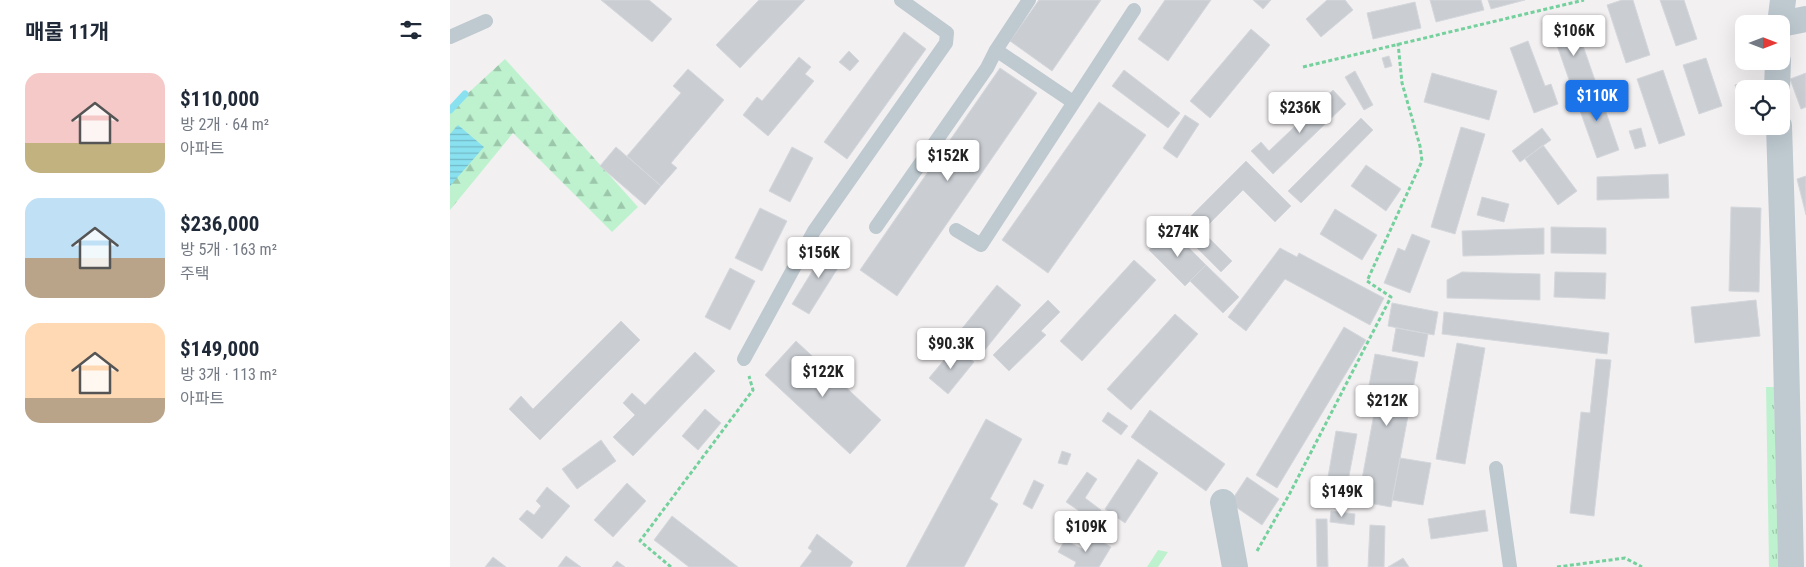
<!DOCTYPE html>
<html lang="ko">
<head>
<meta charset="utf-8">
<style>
  body { margin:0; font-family:"Roboto Condensed","Noto Sans KR",sans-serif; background:#f6f6f7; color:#1f2937; height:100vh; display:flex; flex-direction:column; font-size:19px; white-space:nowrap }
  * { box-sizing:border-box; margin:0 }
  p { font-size:16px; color:#747a83 }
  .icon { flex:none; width:28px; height:28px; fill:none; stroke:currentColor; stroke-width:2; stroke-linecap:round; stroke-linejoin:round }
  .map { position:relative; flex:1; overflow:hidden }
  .details { display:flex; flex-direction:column; background:#fff; width:450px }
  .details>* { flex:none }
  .needle { width:32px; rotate:90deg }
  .tools { position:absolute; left:1285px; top:15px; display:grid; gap:10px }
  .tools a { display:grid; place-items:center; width:55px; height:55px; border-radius:10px; background:#fff; box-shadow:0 5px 20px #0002; font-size:25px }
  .price { position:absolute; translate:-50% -42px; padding:0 11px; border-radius:5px; background:#fff; color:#222; font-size:16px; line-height:32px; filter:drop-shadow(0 1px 2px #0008) }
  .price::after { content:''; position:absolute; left:50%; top:30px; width:15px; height:11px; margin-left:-8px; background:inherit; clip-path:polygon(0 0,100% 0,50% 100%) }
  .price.selected { background:#1a73e8; color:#fff }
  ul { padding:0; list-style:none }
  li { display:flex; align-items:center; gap:15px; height:125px; padding:0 25px }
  li span { display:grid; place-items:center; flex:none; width:140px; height:100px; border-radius:15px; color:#555 }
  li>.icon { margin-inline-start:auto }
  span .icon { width:60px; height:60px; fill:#fffc; stroke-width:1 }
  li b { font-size:21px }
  h2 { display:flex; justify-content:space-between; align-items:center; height:60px; padding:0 25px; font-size:21px }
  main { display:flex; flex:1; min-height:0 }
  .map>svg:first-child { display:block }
  .grass { fill:url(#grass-tufts) }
  .forest { fill:url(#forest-firs) }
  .water { fill:url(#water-rules) }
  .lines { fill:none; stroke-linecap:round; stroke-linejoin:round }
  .stream { stroke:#89e1f0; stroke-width:7 }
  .building { fill:#caced3; stroke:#d4d7dc }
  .path { stroke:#74d19d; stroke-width:3; stroke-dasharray:4 2.5; stroke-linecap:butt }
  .lane { stroke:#bec9d0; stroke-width:14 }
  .street { stroke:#bec9d0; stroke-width:26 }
</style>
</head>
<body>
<main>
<section class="details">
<h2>매물 11개<svg class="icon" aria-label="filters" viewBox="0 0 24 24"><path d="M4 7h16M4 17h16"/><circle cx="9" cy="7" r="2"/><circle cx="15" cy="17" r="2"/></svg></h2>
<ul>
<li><span style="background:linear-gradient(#f6c9c9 70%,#c2b280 0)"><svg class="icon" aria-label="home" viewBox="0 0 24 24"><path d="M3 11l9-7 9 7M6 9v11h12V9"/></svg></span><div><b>$110,000</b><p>방 2개 · 64 m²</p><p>아파트</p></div></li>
<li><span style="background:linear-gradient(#bfe0f5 60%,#b9a48a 0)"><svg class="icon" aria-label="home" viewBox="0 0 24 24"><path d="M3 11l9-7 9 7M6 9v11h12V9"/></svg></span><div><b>$236,000</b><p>방 5개 · 163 m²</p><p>주택</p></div></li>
<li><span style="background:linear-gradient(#ffd9b3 75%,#b9a48a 0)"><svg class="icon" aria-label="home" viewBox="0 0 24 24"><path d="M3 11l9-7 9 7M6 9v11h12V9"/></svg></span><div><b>$149,000</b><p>방 3개 · 113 m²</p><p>아파트</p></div></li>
</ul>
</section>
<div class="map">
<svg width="1356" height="567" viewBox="0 0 1356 567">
  <defs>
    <pattern id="grass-tufts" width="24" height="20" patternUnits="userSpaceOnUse" patternTransform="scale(1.25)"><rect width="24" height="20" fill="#bef2cf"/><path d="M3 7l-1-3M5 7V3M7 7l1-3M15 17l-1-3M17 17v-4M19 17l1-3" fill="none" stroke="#9cc7ab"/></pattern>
    <pattern id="forest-firs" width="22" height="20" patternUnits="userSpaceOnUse" patternTransform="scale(1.25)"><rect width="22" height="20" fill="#bef2cf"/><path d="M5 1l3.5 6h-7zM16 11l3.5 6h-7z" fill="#9cc7ab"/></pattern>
    <pattern id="water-rules" width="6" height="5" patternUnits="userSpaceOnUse" patternTransform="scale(1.25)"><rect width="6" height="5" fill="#89e1f0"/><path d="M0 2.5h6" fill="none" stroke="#72b9c6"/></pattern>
  </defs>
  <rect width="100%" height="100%" fill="#f3f0f1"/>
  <path class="grass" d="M1316,387H1324L1328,567H1319Z
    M708,550L718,552L708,567H697Z"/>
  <path class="forest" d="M55,59L188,207L162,232L63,133L0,210V112L16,95Z"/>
  <path class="water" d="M8,125L34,147L0,186V134Z"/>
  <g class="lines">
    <path class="stream" d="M0,110L15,94"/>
  </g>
  <path class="building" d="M151,0H199L222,19L202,42Z
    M309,0H355L290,68L266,45Z
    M589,0H651L602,71L560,41Z
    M715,0H761L718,61L688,39Z
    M803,0H821L813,9Z
    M877,0H895L903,10L871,37L856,19Z
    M980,0H1031L1034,10L986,22Z
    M1038,0H1075L1041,9Z
    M1172,0H1183L1200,55L1176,63L1157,5Z
    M1210,0H1234L1247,39L1226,46Z
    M965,2L971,28L923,39L917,13Z
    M1124,20L1147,86L1124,94L1101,28Z
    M801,29L820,45L760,118L740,101Z
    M454,32L476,49L397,159L374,142Z
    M1078,41L1095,86L1101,84L1108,104L1084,113L1060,48Z
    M399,51L409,61L400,71L389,62Z
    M939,56L942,66L935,68L932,58Z
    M349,57L361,67L355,74L364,81L318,136L293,115L307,97L312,101Z
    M1256,58L1272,106L1249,114L1233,65Z
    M550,68L587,93L447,296L410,270Z
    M238,69L274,100L221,163L227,168L211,186L177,156L231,93L223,86Z
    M674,70L730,113L718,128L662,86Z
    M1213,70L1235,135L1209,144L1187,79Z
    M905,71L923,105L914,110L895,77Z
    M982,73L1047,91L1039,120L974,102Z
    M1356,73V107L1351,109L1340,79Z
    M1297,82L1299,89H1294V97L1289,99L1285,85Z
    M1147,86L1169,150L1147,158L1124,94Z
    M883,90L896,104L823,174L801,151L811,142L819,151Z
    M649,102L696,135L598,273L552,240Z
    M735,115L749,124L727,158L713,148Z
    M911,118L923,130L851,203L838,191Z
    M1011,127L1035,134L1005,234L981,227Z
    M1092,128L1101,140L1070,162L1062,151Z
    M1191,128L1196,146L1185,149L1179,131Z
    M1093,145L1127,191L1108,205L1075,159Z
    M166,147L211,186L195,205L150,166Z
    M342,147L363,158L340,202L319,191Z
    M796,161L841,206L825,222L793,190L752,231L782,261L771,272L728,229Z
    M916,165L951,189L936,211L901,186Z
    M1218,174L1219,198L1147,200V177Z
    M1356,176V215L1347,179Z
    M1032,197L1059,204L1054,222L1027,215Z
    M1281,207L1311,208L1309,292L1279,291Z
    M310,208L337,221L312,271L285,258Z
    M885,209L927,235L912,260L870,234Z
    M1101,227L1156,228V254L1101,253Z
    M1094,228V254L1013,256L1012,231Z
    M720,229L756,265L735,286L699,250Z
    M962,234L980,241L960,293L934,283L948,248L955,251Z
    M379,244L396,255L359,314L342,304Z
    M830,248L847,257L849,253L934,298L920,325L835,279L796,331L778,317Z
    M684,260L706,280L632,361L610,341Z
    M756,265L789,297L773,313L740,281Z
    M280,268L305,281L280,330L255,317Z
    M1012,272L1090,274V300L997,298V280Z
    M1105,272L1156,273L1155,299L1104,297Z
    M547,285L571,305L534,351L510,331Z
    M598,300L610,312L591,331L596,335L559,371L543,355Z
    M1306,300L1310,336L1245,343L1241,307Z
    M942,303L988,312L984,335L938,326Z
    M994,312L1159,333L1157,354L992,334Z
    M725,314L748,334L681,410L657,389Z
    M171,321L190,340L90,440L59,409L71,396L83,409Z
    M894,327L916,340L827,488L806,475Z
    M946,328L978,334L974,357L942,351Z
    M346,341L431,420L400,454L315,375Z
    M1007,343L1035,348L1015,464L986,459Z
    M505,347L524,362L498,394L479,378Z
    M245,352L265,371L183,456L163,437L185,415L173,403L182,393L195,405Z
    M925,354L968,362L941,507L908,501L926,403L916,401Z
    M1146,359L1161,360L1144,516L1120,513L1131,412L1140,413Z
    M255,409L271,423L248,450L232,436Z
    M700,410L775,464L756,491L681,437Z
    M658,412L678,426L671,435L652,421Z
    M536,419L572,439L540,499L548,504L514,567H456Z
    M886,431L907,434L898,481L878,477Z
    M151,440L166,461L127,489L112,469Z
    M612,451L621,454L617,465L608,463Z
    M950,458L981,463L973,505L942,500Z
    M688,459L708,473L675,523L655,509Z
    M637,472L647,479L635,498L651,510L644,521L616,502Z
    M797,477L829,499L812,525L780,503Z
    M584,480L594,485L582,509L573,504Z
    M177,483L196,501L163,537L144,520Z
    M97,487L120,506L92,539L69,519L77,510L84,515L91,506L86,501Z
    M1035,510L1038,531L981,539L978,519Z
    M881,511L905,514L904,525L880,522Z
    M222,516L288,567H239L204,540Z
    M866,519H877L878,567H867Z
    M920,525L935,526L934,567H918Z
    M367,534L403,562L400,567H350L362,551L358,548Z
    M642,536L661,547L649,567H624L626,562L608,552L615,540L634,550Z
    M116,556L131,567H108Z
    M43,557L56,567H35Z
    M953,558L959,567H938Z
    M167,561L175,567H162Z"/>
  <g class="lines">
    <path class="path" d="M853,67L1134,0
      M807,551L840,493L941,297L917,281L972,161L970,146L952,83L948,43
      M221,567L190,541L303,390L299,376
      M1107,567L1175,558L1192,567"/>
    <path class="lane" d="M0,37L36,21
      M546,50L623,102
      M426,227L537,68L546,50L579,0
      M506,230L531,245L684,10
      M294,359L364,231L496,43L497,33L451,0
      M1046,468L1060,567"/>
    <path class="street" d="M1330,24L1333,0
      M1331,24L1356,19
      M1327,89L1328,61
      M1329,126L1335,312L1341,567
      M773,502L785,567"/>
  </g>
</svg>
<div class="tools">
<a><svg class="needle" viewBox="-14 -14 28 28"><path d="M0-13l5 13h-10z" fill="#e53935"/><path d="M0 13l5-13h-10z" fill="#747a83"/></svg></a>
<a><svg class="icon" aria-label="locate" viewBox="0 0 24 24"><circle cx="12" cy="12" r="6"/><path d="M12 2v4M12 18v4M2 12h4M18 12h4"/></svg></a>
</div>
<b class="price" style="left:1124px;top:57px">$106K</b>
<b class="price selected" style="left:1147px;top:122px">$110K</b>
<b class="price" style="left:850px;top:134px">$236K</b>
<b class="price" style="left:498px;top:182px">$152K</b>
<b class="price" style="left:728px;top:258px">$274K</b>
<b class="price" style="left:369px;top:279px">$156K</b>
<b class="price" style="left:501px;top:370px">$90.3K</b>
<b class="price" style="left:373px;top:398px">$122K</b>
<b class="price" style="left:937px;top:427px">$212K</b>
<b class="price" style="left:892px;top:518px">$149K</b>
<b class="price" style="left:636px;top:553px">$109K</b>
</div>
</main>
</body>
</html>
